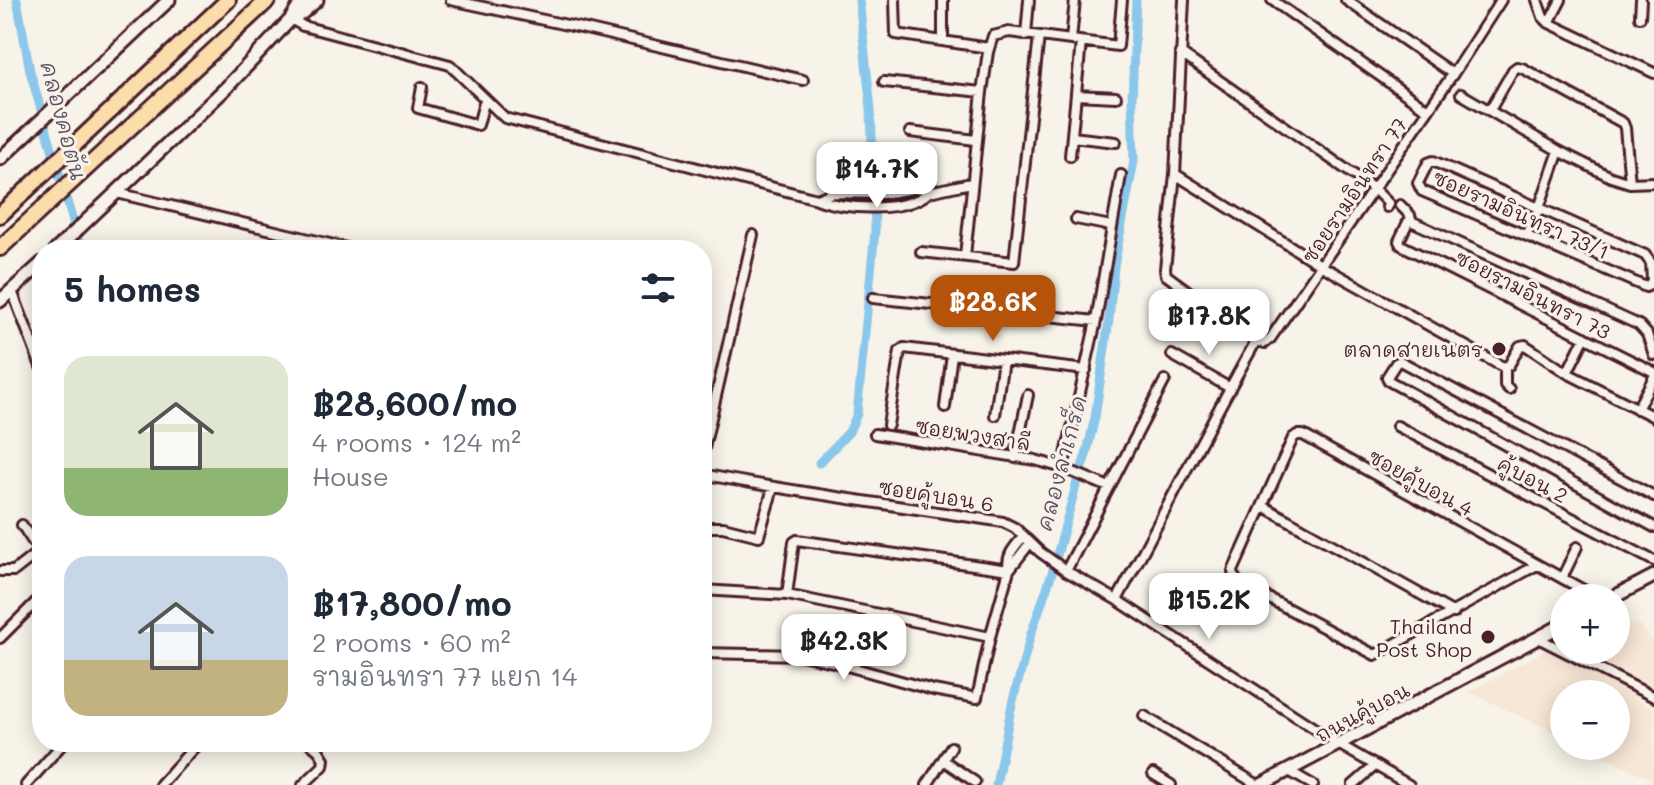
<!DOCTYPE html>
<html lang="en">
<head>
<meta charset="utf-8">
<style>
  body { margin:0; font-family:Mali,"Playpen Sans Thai",sans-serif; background:#f2f2f3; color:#1f2937; height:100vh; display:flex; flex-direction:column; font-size:30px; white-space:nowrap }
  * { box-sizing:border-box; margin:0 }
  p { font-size:26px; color:#747a83 }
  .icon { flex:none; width:44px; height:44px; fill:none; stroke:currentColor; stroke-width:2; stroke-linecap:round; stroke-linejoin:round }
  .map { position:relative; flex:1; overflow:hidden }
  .drawer { position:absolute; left:32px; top:240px; width:680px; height:512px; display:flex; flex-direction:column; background:#fff; border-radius:32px; box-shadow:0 4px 20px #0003 }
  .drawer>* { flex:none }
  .fabs { position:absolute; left:1550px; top:584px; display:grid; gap:16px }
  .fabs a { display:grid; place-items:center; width:80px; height:80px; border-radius:50%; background:#fff; box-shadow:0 4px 20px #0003; font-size:40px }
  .price { position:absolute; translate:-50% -68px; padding:0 18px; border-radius:16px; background:#fff; color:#222; font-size:26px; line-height:52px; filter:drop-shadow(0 2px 4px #0008) }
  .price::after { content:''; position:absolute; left:50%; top:48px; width:24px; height:18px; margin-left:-12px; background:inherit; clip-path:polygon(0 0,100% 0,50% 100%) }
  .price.on { background:#b45309; color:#fff }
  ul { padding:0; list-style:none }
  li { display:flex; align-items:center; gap:24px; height:200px; padding:0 32px }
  li span { display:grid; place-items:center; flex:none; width:224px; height:160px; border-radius:24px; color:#555 }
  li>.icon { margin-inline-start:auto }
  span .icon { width:96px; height:96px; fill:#fffc; stroke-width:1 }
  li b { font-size:34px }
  h2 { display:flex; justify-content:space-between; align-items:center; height:96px; padding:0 32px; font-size:34px }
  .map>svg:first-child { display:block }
  .built { fill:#f8e7d6 }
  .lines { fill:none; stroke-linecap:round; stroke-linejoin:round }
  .canal { stroke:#8bc7eb; stroke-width:9 }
  .minor-casing { stroke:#4a1f2b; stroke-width:14 }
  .secondary-casing { stroke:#4a1f2b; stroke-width:17 }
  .motorway-casing { stroke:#4a1f2b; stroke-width:20 }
  .minor { stroke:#f7f3e8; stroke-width:8 }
  .secondary { stroke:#f7f3e8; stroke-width:11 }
  .motorway { stroke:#faddab; stroke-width:14 }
  .poi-dot { fill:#4a1f2b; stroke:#f7f3e8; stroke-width:3 }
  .labels { text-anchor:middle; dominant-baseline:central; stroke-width:6; stroke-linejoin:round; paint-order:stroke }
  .street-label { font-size:20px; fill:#4a1f2b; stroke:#f7f3e8 }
  .poi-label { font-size:20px; fill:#4a1f2b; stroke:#f7f3e8; text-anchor:end }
  .water-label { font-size:22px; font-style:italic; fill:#5e5165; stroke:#f7f3e8 }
</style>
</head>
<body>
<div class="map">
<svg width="1654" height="785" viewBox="0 0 1654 785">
  <rect width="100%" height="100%" fill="#f7f3e8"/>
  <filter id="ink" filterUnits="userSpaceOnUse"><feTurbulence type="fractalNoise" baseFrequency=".0125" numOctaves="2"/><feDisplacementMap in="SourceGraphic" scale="16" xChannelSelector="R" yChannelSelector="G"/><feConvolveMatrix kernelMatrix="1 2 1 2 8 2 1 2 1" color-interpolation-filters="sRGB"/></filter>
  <g filter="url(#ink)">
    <path class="built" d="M1626,623L1630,626L1638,623L1654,643V701L1639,694L1636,700L1654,709L1653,780L1582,746H1616V694H1564V737L1469,692L1564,640V650H1616V630Z"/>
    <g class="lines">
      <path class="canal" d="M17,0L30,71L81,250
        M819,463L849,432L857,414L875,231L871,109L859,0
        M996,785L1012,704L1031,634L1053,570L1077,482L1087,452L1095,417L1109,320L1114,266L1134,161L1132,100L1136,0"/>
      <defs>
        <path id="minor" d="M451,0L581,28L803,80
          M895,0L896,34L989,48
          M943,0V41
          M1184,0L1175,174L1165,269L1166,275L1256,341
          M1272,0L1428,110
          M1346,0L1453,74
          M1537,0L1543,17L1549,23L1654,73
          M1640,17L1641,0
          M291,19L303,26L450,65L505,118L817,199
          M1549,23L1561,0
          M1026,35L1029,0
          M1071,40L1075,0
          M1180,53L1374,189L1389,204L1387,207
          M884,82L982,92
          M422,87L418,108L478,125L485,99
          M1461,94L1559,151L1611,177L1630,183L1654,182
          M1076,95L1116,97
          M1490,110L1513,70L1517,67L1522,68L1623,123L1625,128L1630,183
          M910,132L976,140
          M1072,137L1116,142
          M1070,156L1081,42
          M1175,174L1322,266L1503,367L1509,365L1520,346L1525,345L1567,373L1654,417
          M919,188L929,192C907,213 844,210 817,199L832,193L882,194Z
          M929,192L971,183
          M117,193L355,250
          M1400,205L1410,215L1411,221L1639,325L1647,334L1654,355
          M1076,219L1111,226
          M1411,221L1408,222L1399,241L1401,245L1654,372
          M1526,235L1539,208L1559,151
          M921,252L1014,262L1039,36
          M965,256L982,92L988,52L993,36L1009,32L1118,46L1122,0
          M1652,280L1651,263L1645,255L1433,161L1428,163L1418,183L1422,191L1646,287L1650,285L1652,280L1654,279
          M12,291L42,369
          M873,298L1096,321L1063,468
          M1096,321L1121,175
          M1172,355L1230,388
          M1505,367V385L1509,389
          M1567,373L1585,337
          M945,407L952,354
          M1637,409L1654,377
          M995,415L1003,360
          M888,425L900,351L904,348L1086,370
          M1397,426L1654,561
          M875,434L1035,460L1063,468L1109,487
          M702,457L753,235
          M1015,458L1028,395
          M702,474C802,494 903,506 1003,522L1015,528L1040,552L1068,572L1117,600L1340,745L1409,785
          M1654,496L1400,361L1396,363L1387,377L1389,381L1654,527
          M1263,506L1454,613
          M22,525L39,551
          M702,527H723L759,536L773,488
          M1537,565L1375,655L1238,582L1234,577L1233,571L1293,438L1297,435H1303L1598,598
          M1009,570L1030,543
          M0,571H14L42,549
          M1066,571L1165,380
          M1562,578L1577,547
          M702,590L787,595L990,637
          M787,595L794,542L797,540L1009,570
          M1117,600C1164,514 1208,426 1256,341L1265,343L1270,339L1453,74L1501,0
          M0,638L42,596
          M1538,638L1654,697
          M702,653L801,655L833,662L933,690L977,698L990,637L1009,570C1005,556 1015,546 1024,536
          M1144,716L1258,785
          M943,760L975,782
          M1289,771L1313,785
          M1153,774L1171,785
          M26,785L64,742
          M160,785L199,742
          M303,785L323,766L324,759L319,751L309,742
          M927,785L951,747
          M1353,785L1375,766"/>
        <path id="secondary" d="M292,19L302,13L317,0
          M0,159L169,0
          M56,250L226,88L291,19L303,0
          M0,301L42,263
          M1612,598L1654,576
          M1261,785L1564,624"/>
        <path id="motorway" d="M0,215L228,0
          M0,248L268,0"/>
      </defs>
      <use href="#minor" class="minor-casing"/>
      <use href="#secondary" class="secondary-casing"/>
      <use href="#motorway" class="motorway-casing"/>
      <use href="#minor" class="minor"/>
      <use href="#secondary" class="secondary"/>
      <use href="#motorway" class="motorway"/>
    </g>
  </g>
  <g class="poi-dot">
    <circle cx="1499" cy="349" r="8"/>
    <circle cx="1488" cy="637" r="8"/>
  </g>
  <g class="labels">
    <g class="street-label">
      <text transform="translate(1354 190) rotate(-56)">ซอยรามอินทรา 77</text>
      <text transform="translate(1521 214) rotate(24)">ซอยรามอินทรา 73/1</text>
      <text transform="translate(1533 294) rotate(27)">ซอยรามอินทรา 73</text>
      <text transform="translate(973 434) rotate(9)">ซอยพวงสาลี</text>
      <text transform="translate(1533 479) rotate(28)">คู้บอน 2</text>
      <text transform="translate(1421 482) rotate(29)">ซอยคู้บอน 4</text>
      <text transform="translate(936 495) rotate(9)">ซอยคู้บอน 6</text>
      <text transform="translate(1362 712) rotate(-28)">ถนนคู้บอน</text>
    </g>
    <g class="poi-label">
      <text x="1483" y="349">ตลาดสายเนตร</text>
      <text x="1472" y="626">Thailand<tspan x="1472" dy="23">Post Shop</tspan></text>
    </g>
    <g class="water-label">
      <text transform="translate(64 121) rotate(75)">คลองคอตัน</text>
      <text transform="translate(1061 463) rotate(-75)">คลองลำเกร็ด</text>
    </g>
  </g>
</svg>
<div class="fabs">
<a>+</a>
<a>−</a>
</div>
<b class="price" style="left:877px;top:210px">฿14.7K</b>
<b class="price on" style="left:993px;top:343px">฿28.6K</b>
<b class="price" style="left:1209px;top:357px">฿17.8K</b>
<b class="price" style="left:1209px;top:641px">฿15.2K</b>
<b class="price" style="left:844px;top:682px">฿42.3K</b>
<section class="drawer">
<h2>5 homes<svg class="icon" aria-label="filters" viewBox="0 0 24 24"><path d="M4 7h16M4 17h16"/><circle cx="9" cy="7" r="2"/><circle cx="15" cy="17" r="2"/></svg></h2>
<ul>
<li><span style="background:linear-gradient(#dfe7d0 70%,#8fb573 0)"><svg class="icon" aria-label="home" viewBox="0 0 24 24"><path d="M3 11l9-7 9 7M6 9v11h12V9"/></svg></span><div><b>฿28,600/mo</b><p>4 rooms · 124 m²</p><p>House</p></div></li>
<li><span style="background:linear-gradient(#c9d6e8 65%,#c2b280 0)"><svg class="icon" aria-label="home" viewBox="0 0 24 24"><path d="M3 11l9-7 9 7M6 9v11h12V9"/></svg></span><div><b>฿17,800/mo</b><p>2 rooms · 60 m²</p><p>รามอินทรา 77 แยก 14</p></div></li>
</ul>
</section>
</div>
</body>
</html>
